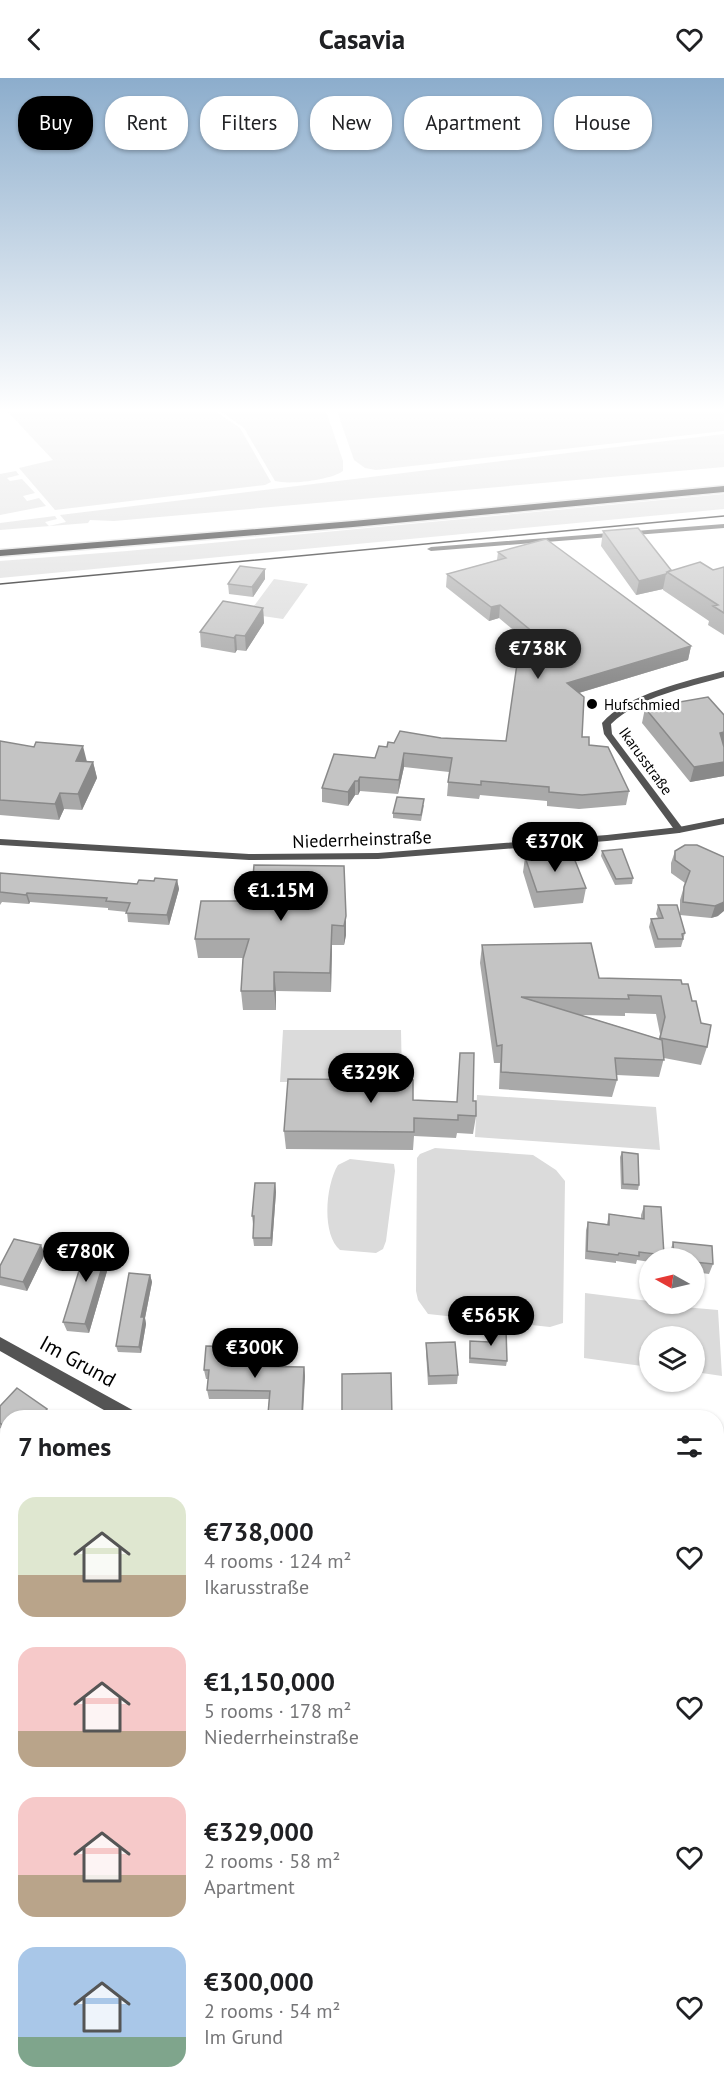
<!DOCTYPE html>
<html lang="en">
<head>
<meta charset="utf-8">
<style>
  body { margin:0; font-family:"PT Sans",sans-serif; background:#f6f6f6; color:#202124; height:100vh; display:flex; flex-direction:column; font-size:22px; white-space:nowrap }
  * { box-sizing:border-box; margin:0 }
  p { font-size:20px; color:#757577 }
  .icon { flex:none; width:33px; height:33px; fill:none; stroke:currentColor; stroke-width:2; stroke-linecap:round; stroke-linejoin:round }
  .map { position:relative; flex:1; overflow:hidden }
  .panel { position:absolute; left:0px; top:1332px; width:724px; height:684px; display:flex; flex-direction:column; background:#fff; border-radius:24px 24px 0 0; box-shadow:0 2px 4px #0004 }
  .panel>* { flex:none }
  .hud { position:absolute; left:18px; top:18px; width:688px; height:54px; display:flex; gap:12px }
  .needle { width:39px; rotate:278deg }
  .buttons { position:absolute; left:639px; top:1170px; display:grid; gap:12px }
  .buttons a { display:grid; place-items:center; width:66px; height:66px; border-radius:50%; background:#fff; box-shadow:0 2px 4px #0004; font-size:30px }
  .price { position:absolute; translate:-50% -51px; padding:0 14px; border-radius:21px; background:#000; color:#fff; font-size:20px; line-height:39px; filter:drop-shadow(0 2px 3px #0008) }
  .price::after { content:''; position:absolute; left:50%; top:36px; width:18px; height:14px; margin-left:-9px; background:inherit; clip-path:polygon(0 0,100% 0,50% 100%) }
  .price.on { background:#222; color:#fff }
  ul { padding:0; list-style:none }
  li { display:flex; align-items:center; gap:18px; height:150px; padding:0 18px }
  li span { display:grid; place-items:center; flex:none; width:168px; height:120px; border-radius:18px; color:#555 }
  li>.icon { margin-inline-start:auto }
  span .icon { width:72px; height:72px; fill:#fffc; stroke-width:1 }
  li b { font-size:26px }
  h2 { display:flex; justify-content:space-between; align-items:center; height:72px; padding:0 18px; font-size:26px }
  .tag { padding:0 21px; border-radius:24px; background:#fff; box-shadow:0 2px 4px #0004; font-size:21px; line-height:54px }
  .tag.on { background:#000; color:#fff }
  header { display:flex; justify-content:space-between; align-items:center; height:78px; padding:0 18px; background:#fff; font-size:27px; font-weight:600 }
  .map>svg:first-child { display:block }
  .green { fill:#dbdbdb }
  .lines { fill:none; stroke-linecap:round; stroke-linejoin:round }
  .primary-casing { stroke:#dbdbdb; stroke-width:3 }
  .minor { fill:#545454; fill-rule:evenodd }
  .tertiary { fill:#545454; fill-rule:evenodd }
  .primary { fill:#000; fill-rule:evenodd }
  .tram { stroke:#000; stroke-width:1.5 }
  .wall { fill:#a9a9a9; fill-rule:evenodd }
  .shaded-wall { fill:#898989 }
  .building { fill:#c4c4c4; stroke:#898989; stroke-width:1.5 }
  .poi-dot { fill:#000; stroke:#fff; stroke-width:2 }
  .labels { text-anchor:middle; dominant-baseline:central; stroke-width:4.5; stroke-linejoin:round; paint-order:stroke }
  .far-poi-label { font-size:15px; fill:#000; stroke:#fff; text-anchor:start }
  .far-street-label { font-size:15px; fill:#000; stroke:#fff }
  .street-label { font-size:18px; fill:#000; stroke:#fff }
  .near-street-label { font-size:21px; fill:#000; stroke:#fff }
</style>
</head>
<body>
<header><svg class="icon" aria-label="back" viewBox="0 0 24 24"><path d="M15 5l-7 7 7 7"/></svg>Casavia<svg class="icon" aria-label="heart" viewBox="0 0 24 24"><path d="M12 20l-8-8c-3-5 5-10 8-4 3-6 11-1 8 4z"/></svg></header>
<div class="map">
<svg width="724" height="2016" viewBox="0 0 724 2016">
  <rect width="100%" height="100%" fill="#fff"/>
  <path class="green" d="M7,333H215L240,350L271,404L265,407L55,432L19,390L53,382Z
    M220,333H326L343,383V393C331,402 290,407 275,403L244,350Z
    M337,333H724V353L376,392L365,390L354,382Z
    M724,356V389L114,443L90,442L88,445L0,452V445L55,438L57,441L45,444L49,448L66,444L60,437Z
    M16,393L19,397L7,400L10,403L22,401L35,415L23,418L27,423L39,420L46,428L0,437V396Z
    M724,416V431L0,500V483L127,473Z
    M274,501L308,506L283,541L248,536Z
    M283,952H401L402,1003L280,1004Z
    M477,1017L656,1029L660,1072L475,1059Z
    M435,1070L533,1077L556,1092L565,1103L563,1245L550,1249L428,1236L418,1222L416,1213L417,1080L420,1076Z
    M350,1081L394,1086L395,1093L386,1163L383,1171L376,1175L340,1172C321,1156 326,1106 338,1087Z
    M585,1215L649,1223L650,1226L718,1232L722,1298L695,1294L694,1258H650L649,1289L584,1280Z"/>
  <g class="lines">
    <defs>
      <path id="primary" d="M724,408V414L353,449L0,478V472L353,443Z"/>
    </defs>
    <use href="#primary" class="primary-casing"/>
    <path class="minor" d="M724,446V450L431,473L427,471L431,469Z
      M724,593V599C686,610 640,618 611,646L612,656L684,752L679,755L676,754L604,656L602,645C627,616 687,603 724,593Z
      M0,1259L138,1335L140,1340H118L0,1273Z
      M717,1563L724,1564V1580L717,1579Z
      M40,2008H60L59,2016H39Z"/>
    <path class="tertiary" d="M724,740V746L679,755L607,763L378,781L249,782L0,767V761L249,776L378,775L607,757L679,749Z"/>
    <use href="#primary" class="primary"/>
    <path class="tram" d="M0,506L724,438"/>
  </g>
  <path class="wall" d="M603,453L671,492H713L724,489V557L708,547L709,543L663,512V511L636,517L601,468Z
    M498,474L691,568L688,582L579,615L582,659L629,713L626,727L579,731L547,728V723L480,717L479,721L447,718L449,694L404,689L398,716L360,713L358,717H355L348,728L322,724V710L375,680L387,669L394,665L441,660L506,663L548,581L499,540L489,543L446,509L447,496L497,482Z
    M265,491V501L253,519L229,516L228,506Z
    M263,530L264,545L246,573L237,572L235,575L201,569L200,554Z
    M645,630L723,668L724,698L690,704L642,645Z
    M0,663L87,683L93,684L97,700L82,732L64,731L59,742L0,737Z
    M424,727L421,743L393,740V735Z
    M697,767L718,838L711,840L680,837L685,855L681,869L655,870L649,849L651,841L658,840L656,836L658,827L680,836V822L685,805L671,795V785L675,773Z
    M602,773L633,800L632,806L615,807L601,778Z
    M525,779L586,810L583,825L534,830L523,794Z
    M344,788L346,857L344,867H332L331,914L276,913V932H243L241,913L243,880H198L195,861L251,823Z
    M0,795L137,806L154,803L177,802L179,811L169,847L128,844L127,834L108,832V830L30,824L29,826L2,824L0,827Z
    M482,867L599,900L682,906L692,923L707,969L701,987L664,980L659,999L617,997V1002L612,1019L499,1011L500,985H494L480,885ZM625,935L656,936L660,956L659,961L581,937L625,938Z
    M460,975L473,1023L476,1038L473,1056L457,1055L456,1060L414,1058L413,1072L286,1071L284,1053L413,1022L457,1024Z
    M622,1074L639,1107L638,1112L621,1111L620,1079Z
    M275,1105L276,1114L272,1168H254L253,1160L254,1146H253L252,1138Z
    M644,1128L664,1177L662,1180H650V1184L637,1182L636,1186L616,1183V1185L585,1181L586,1152L588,1144L607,1146L609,1136L641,1140V1137Z
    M673,1164L713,1186L709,1196L694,1194V1180H670V1174Z
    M45,1176L27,1213L0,1207V1188Z
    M112,1176L89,1255L67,1253L63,1244Z
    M150,1197L152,1204L145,1240L146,1246L141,1275L118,1274L116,1268Z
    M490,1250L507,1283L506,1288L469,1285L470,1263L489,1264Z
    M426,1265L458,1297L457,1306L428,1307L426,1274Z
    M249,1278L248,1288L304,1289L305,1298L303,1340H268L269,1321H209L207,1312L208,1301H206L204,1292Z
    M0,1328L47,1331L51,1340H8V1355L0,1350Z
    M717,1473L724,1475V1521L717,1519Z
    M8,1540V1594H4L0,1589Z
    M717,1623L724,1624V1681L717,1680Z
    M0,1629H8V1705H0Z
    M0,1743H8V1795L0,1794Z"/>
  <path class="shaded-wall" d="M265,491V501L253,519L252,509Z
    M666,496L663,511L636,517L639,503Z
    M500,527L499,540L489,543L491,529Z
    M263,530L264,545L246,573L245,558Z
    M236,557L237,572L235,575L234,560Z
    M691,568L688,582L565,619L567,605Z
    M724,654V667L716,670L720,655Z
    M83,668L87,684L76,683Z
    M404,675V689L398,716L399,702Z
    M93,684L97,700L82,732L78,716Z
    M724,684V698L690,704L694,689Z
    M360,699V713L358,717V703Z
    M355,703V717L348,728V714Z
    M60,715L64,731L59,742L55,726Z
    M177,802L179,811L169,847L167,837Z
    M27,815L30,824L29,826L26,817Z
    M724,824V833L718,838L711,840L715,828Z
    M346,838V857L344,867V848Z
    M332,847V867L331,914L330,895Z
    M274,894L276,913V932L274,913Z
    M275,1105L276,1114L272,1168L271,1160Z
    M109,1166L112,1176L89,1255L85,1246Z
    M41,1167L45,1176L27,1213L23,1204Z
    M150,1197L152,1204L145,1240L146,1246L141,1275L139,1269L141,1239Z
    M248,1269L249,1278L247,1297L246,1288Z
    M304,1289L305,1298L302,1340V1336Z
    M47,1331L51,1340H39Z
    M8,1865V1913L5,1924L0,1923V1902Z"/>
  <path class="building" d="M638,450L671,492L667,494L666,496L639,503L603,453Z
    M546,461L691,568L567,605L584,619L582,659H589V667L608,669L629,713L582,717L549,714V709L481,703V707L448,704L452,680L404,675L399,702L360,699L358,703H355L348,714L322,710L334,676L375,680L379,668L387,669L388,664L394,665L400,653L441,660L506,663L518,579L568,583L500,527L491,529L447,496L506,480L498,474Z
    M700,484L713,492L724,489V535L713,528L718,527L667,494Z
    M240,488L265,491L252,509L228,506Z
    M223,523L263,530L245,558L236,557L234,560L200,554Z
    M708,619L724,637V654L720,655L724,669V684L694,689L645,630Z
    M0,663L34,669L36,664L83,668L76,683L93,684L78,716L60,715L55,726L0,722Z
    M397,719L424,721L421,737L393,735Z
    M685,767H697L724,779V824L722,825L715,828L683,824L684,809L690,793L675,782V773Z
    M622,771L633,800L616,801L602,773Z
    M572,775L586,810L537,814L525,779Z
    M254,787L344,788L346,838L344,848L332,847L330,895L274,894V913H241L243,881L249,861H195L201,823H251Z
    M0,795L137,806L139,802L154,803L155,800L177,802L167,837L126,835L130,825L106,823L107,820L27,815L26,817L0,814Z
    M658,827H677L685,855L682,856L683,861H658L651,841L663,840Z
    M591,865L599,900L681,902L682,906H688L692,923H696L701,945L711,947L707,969L660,960L665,939L661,918L628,917L629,921L521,919L662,962L664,982L615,980L617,1002L501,994L502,967L497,968L482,867Z
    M460,975H474L473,1023H476V1038L458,1037V1042L414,1040V1054L284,1053L288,1001L413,1002V1022L457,1024Z
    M622,1074L638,1076L639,1107L623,1106Z
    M255,1105H275L271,1160H253L254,1138H252Z
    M644,1128L661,1129L664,1177L639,1174V1178L619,1175L618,1177L587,1173L588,1144L609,1147V1136L644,1141Z
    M14,1161L41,1167L23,1204L0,1199V1188Z
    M88,1164L109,1166L85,1246L63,1244Z
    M673,1164L712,1168L713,1186L694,1184V1180H674Z
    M129,1195L150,1197L141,1239H144L139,1269L116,1268Z
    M490,1250L506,1251L507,1283L470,1280V1263L490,1264Z
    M455,1264L458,1297L429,1298L426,1265Z
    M206,1268L248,1269L246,1288L304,1289L302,1336H268L270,1313L207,1312L209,1292H204Z
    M391,1295L392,1340H342V1296Z
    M17,1310L47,1331L39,1340H8V1351L0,1345V1328Z
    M717,1473L724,1475V1513L717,1511Z
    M8,1540V1586H0V1573Z
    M717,1623L724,1624V1674H717Z
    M0,1629H8V1701H0Z
    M0,1743H8V1792H0Z
    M0,1861L8,1862L0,1902Z"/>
  <linearGradient id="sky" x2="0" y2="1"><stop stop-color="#8cadcc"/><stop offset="0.54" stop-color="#fff"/><stop offset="1" stop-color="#fff" stop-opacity="0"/></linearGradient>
  <rect width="724" height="615" fill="url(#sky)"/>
  <circle class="poi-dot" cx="592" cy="626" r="6"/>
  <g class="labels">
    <g class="far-poi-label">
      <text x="604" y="626">Hufschmied</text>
    </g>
    <g class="far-street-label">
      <text transform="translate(646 683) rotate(54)">Ikarusstraße</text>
    </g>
    <g class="street-label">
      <text transform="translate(362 761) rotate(-2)">Niederrheinstraße</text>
    </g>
    <g class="near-street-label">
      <text transform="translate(78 1283) rotate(29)">Im Grund</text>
    </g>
  </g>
</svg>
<div class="buttons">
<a><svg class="needle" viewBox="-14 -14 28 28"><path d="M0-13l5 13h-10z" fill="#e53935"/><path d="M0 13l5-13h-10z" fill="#757577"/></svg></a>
<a><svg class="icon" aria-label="layers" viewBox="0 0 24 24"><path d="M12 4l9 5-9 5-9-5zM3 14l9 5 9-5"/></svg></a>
</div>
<b class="price on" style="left:538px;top:602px">€738K</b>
<b class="price" style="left:555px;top:795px">€370K</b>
<b class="price" style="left:281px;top:844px">€1.15M</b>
<b class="price" style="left:371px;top:1026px">€329K</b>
<b class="price" style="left:86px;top:1205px">€780K</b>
<b class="price" style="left:491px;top:1269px">€565K</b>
<b class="price" style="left:255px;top:1301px">€300K</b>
<div class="hud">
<a class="tag on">Buy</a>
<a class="tag">Rent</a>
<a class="tag">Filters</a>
<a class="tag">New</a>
<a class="tag">Apartment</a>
<a class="tag">House</a>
</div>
<section class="panel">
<h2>7 homes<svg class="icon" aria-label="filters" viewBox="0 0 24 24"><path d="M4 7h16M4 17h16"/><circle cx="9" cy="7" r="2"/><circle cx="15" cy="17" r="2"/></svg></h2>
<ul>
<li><span style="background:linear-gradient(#dfe7d0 65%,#b9a48a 0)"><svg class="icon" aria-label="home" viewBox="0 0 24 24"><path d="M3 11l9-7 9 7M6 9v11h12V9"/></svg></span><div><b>€738,000</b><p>4 rooms · 124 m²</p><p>Ikarusstraße</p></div><svg class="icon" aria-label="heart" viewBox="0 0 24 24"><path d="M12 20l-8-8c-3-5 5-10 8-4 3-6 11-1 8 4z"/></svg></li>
<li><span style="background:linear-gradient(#f6c9c9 70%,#b9a48a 0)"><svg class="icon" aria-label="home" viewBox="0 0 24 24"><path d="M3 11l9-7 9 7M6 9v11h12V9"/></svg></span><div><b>€1,150,000</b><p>5 rooms · 178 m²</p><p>Niederrheinstraße</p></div><svg class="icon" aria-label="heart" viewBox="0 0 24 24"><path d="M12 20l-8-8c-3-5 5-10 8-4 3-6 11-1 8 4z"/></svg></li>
<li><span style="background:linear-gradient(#f6c9c9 65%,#b9a48a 0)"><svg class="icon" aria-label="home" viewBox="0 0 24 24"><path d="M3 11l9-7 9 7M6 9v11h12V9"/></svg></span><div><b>€329,000</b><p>2 rooms · 58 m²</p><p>Apartment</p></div><svg class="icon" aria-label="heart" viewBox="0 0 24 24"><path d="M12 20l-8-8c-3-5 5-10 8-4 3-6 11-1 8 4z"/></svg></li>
<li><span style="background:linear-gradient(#a9c7e8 75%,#7fa58c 0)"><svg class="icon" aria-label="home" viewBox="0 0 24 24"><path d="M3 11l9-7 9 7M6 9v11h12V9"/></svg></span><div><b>€300,000</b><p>2 rooms · 54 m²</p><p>Im Grund</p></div><svg class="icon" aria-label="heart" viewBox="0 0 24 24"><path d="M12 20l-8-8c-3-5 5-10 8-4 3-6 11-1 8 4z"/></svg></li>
</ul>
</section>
</div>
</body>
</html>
